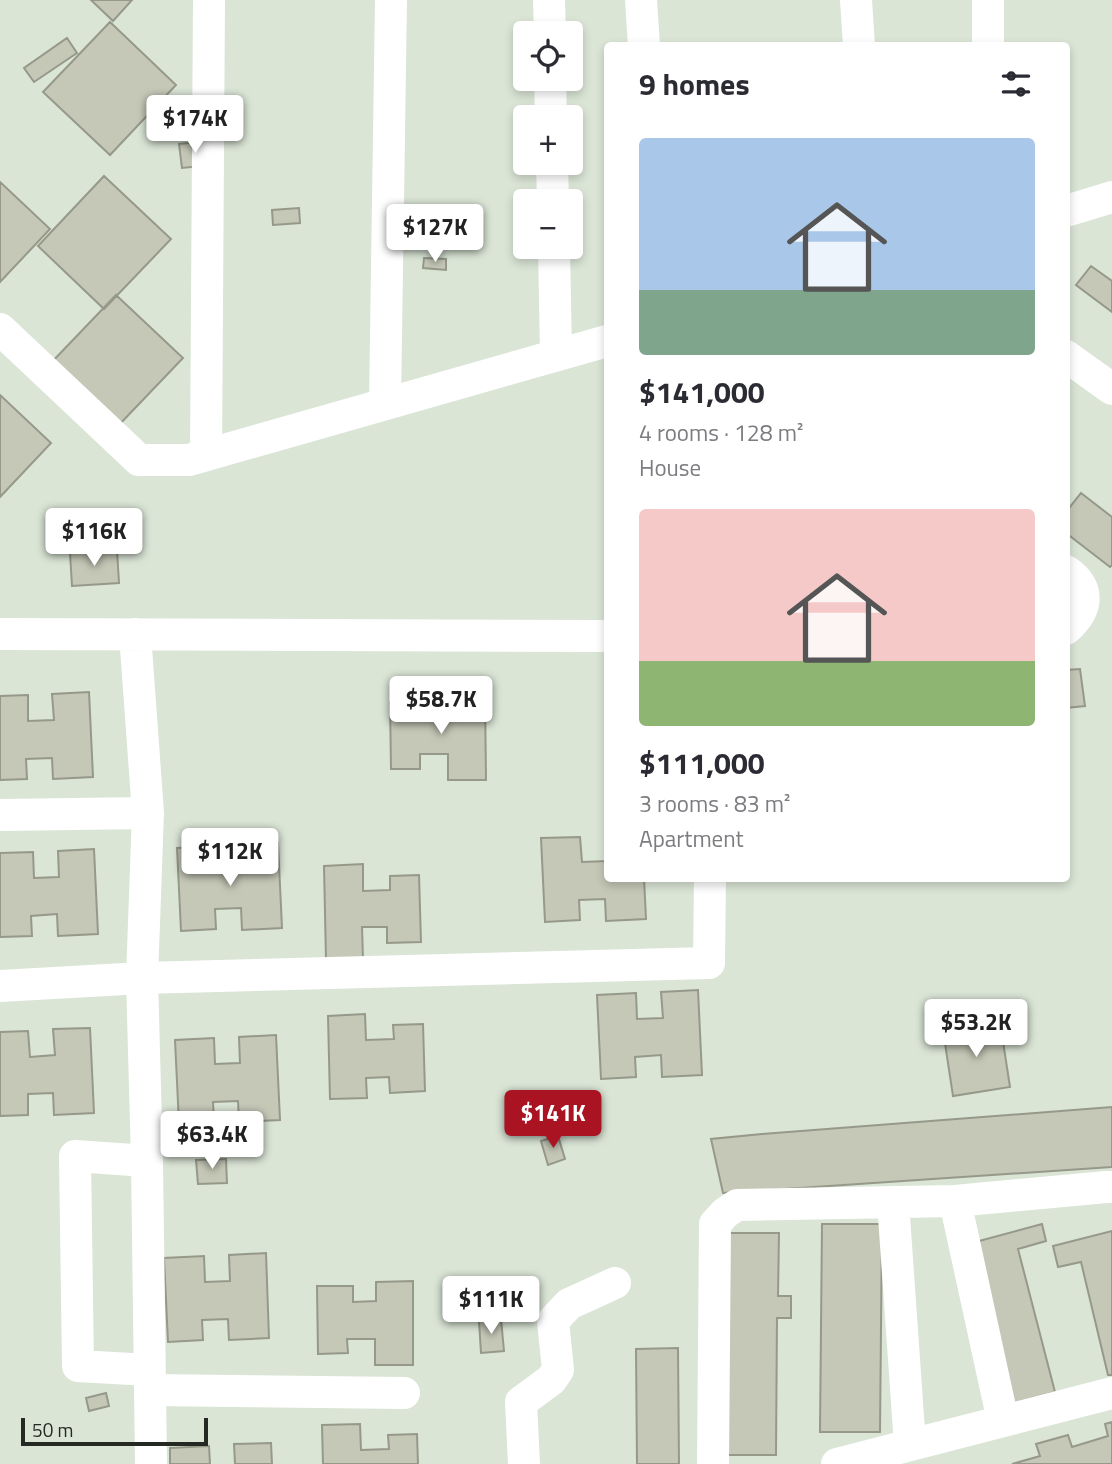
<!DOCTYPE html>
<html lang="en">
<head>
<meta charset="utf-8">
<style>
  body { margin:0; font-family:"Titillium Web",sans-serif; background:#f7f7f7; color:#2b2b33; height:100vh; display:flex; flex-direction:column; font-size:26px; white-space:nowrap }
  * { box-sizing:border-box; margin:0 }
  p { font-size:23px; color:#7c7c81 }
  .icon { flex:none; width:38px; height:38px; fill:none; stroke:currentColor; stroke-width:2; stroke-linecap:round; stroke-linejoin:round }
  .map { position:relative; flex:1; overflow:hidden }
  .drawer { position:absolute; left:604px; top:42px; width:466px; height:840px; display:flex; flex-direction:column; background:#fff; border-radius:7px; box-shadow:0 4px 10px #0003 }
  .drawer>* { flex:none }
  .buttons { position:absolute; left:513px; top:21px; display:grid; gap:14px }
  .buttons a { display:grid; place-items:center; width:70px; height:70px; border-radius:7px; background:#fff; box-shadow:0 4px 10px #0003; font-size:35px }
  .scale { position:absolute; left:21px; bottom:18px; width:187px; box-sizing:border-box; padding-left:7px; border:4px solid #242923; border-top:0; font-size:19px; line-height:24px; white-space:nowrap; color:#242923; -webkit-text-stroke:5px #dae5d6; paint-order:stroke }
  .price { position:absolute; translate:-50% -60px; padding:0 16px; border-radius:7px; background:#fff; color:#222; font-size:23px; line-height:46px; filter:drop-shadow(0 2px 4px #0008) }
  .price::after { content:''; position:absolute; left:50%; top:42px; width:21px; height:16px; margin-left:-10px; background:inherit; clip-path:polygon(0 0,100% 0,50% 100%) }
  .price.active { background:#a91322; color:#fff }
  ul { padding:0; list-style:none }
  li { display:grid; align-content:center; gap:14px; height:371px; padding:0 35px }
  li span { display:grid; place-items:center; height:217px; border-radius:7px; color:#555 }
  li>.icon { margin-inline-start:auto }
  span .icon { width:126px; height:126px; fill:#fffc; stroke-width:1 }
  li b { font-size:30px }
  h2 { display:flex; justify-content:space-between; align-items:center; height:84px; padding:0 35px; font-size:30px }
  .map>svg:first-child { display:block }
  .building { fill:#c5c8b7; stroke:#969989; stroke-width:2 }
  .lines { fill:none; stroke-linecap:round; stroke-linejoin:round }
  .minor { stroke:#fff; stroke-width:32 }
</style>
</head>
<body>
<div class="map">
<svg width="1112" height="1464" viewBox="0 0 1112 1464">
  <rect width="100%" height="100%" fill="#dae5d6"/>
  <path class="building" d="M91,0H132L113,21Z
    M110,22L176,85L110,155L43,92Z
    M67,38L77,53L34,82L24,68Z
    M208,141L211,165L182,168L179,144Z
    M104,176L171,239L104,309L38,246Z
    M0,182L50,229L0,282Z
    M299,208L300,223L273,225L272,210Z
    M424,258L446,259V270L423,268Z
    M1091,266L1112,281V312L1076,285Z
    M116,295L183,358L116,428L49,365Z
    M0,395L51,443L0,497Z
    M1081,493L1112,517V565L1110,567L1066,533V512Z
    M117,550L119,583L72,586L70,553Z
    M1080,669L1085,706L1066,708V670Z
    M89,692L93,777L53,779L52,758L26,759L27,779L0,780V696L28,695V721L54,720L52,694Z
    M485,696L486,780H448V754H420V769H391L390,702L426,701V717L449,716V697Z
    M606,835H607V878H644L646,919L606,921L605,899L579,900L580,920L545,922L541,838L580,837L582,862L607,861Z
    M278,843L282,928L242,930L241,908L215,909L216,929L181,931L177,848L216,846L217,871L243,870L241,845Z
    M94,849L98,934L58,936L57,914L31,916L32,936L0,937V853L33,852L34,878L59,877L58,851Z
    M363,864V891L390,890V876L419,875L421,942L387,943V927H362L363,959L326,960L324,866Z
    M698,990L702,1075L662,1077L661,1055L635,1057L636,1077L601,1079L597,995L636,993L637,1019L663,1018L661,992Z
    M365,1014L366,1040L394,1039L393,1025L423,1024L425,1091L390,1093L389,1077L366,1078L367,1098L330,1099L328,1016Z
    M1000,1022L1010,1087L953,1096L943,1030Z
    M90,1028L94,1113L54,1115L53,1093L28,1094V1115L0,1116V1032L28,1031L30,1057L55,1055L53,1029Z
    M276,1035L280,1120L239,1122L238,1101L213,1102L214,1122L179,1124L175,1040L214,1038L215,1064L240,1063L239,1037Z
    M1112,1107V1167L723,1193L711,1139L762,1134Z
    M558,1136L565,1159L548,1165L541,1141Z
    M226,1159L227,1183L198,1184L196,1160Z
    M822,1224H882L880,1432H820Z
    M1042,1224L1046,1241L1018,1249L1055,1392L1010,1404L968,1244Z
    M1112,1231V1375H1108L1081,1262L1058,1267L1053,1246Z
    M726,1233H779L778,1296H791V1318H777L776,1455H726Z
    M266,1253L269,1338L229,1340L228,1319L202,1320L203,1340L168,1342L164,1258L204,1256L205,1282L230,1281L229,1255Z
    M413,1281V1365H375V1339H347L348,1353L318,1354L317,1286H353V1302L376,1301V1282Z
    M501,1319L504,1351L481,1353L479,1321Z
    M678,1348L679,1464H637L636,1349Z
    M106,1393L109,1406L89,1411L86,1398Z
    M1112,1422V1464H1012L1040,1456L1036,1444L1068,1435L1072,1447L1108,1436L1105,1424Z
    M360,1424L361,1450L389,1449L388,1435L417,1434L418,1464H323L322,1425Z
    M271,1443L272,1464H235L234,1444Z
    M209,1446L210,1464H170V1448Z"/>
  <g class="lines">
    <path class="minor" d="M549,0L550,33
      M641,0L644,46
      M856,0L859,46
      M988,0V46
      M550,79L551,117
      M552,163L553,201
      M1066,211L1112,197
      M554,247L556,355
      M0,329L139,460H189L607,341
      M1066,356L1112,389
      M385,404L391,0
      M206,455L209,0
      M1066,571C1091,588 1088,610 1066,629
      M0,634L607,636
      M135,634L148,813L142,978L147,1161L151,1464
      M0,815L148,813
      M0,986L142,978L709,963L710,878
      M147,1161L75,1156L78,1366L149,1370
      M955,1201L1003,1421
      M893,1202L910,1445
      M150,1390L404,1393
      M524,1464L521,1402L551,1380L558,1370L553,1321L569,1304L615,1283
      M713,1464L715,1224L725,1213L737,1205L955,1201L1106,1187H1112
      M837,1464L1112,1393"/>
  </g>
</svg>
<div class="buttons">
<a><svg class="icon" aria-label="locate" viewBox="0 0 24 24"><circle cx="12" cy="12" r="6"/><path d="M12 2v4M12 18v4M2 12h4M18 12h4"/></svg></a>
<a>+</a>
<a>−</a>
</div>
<div class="scale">50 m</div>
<b class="price" style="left:195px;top:155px">$174K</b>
<b class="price" style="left:435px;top:264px">$127K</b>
<b class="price" style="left:94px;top:568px">$116K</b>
<b class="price" style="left:441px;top:736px">$58.7K</b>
<b class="price" style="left:230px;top:888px">$112K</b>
<b class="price" style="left:976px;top:1059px">$53.2K</b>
<b class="price active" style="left:553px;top:1150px">$141K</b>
<b class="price" style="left:212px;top:1171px">$63.4K</b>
<b class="price" style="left:491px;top:1336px">$111K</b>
<section class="drawer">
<h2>9 homes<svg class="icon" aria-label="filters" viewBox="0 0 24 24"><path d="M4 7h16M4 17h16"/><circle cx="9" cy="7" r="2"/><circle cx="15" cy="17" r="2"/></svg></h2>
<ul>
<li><span style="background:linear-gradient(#a9c7e8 70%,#7fa58c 0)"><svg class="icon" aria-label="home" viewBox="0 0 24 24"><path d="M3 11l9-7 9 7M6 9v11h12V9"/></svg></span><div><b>$141,000</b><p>4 rooms · 128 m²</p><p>House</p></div></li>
<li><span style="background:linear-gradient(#f6c9c9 70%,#8fb573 0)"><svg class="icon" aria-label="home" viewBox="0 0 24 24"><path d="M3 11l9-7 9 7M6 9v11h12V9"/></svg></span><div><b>$111,000</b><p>3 rooms · 83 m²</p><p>Apartment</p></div></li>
</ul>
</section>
</div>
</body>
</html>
